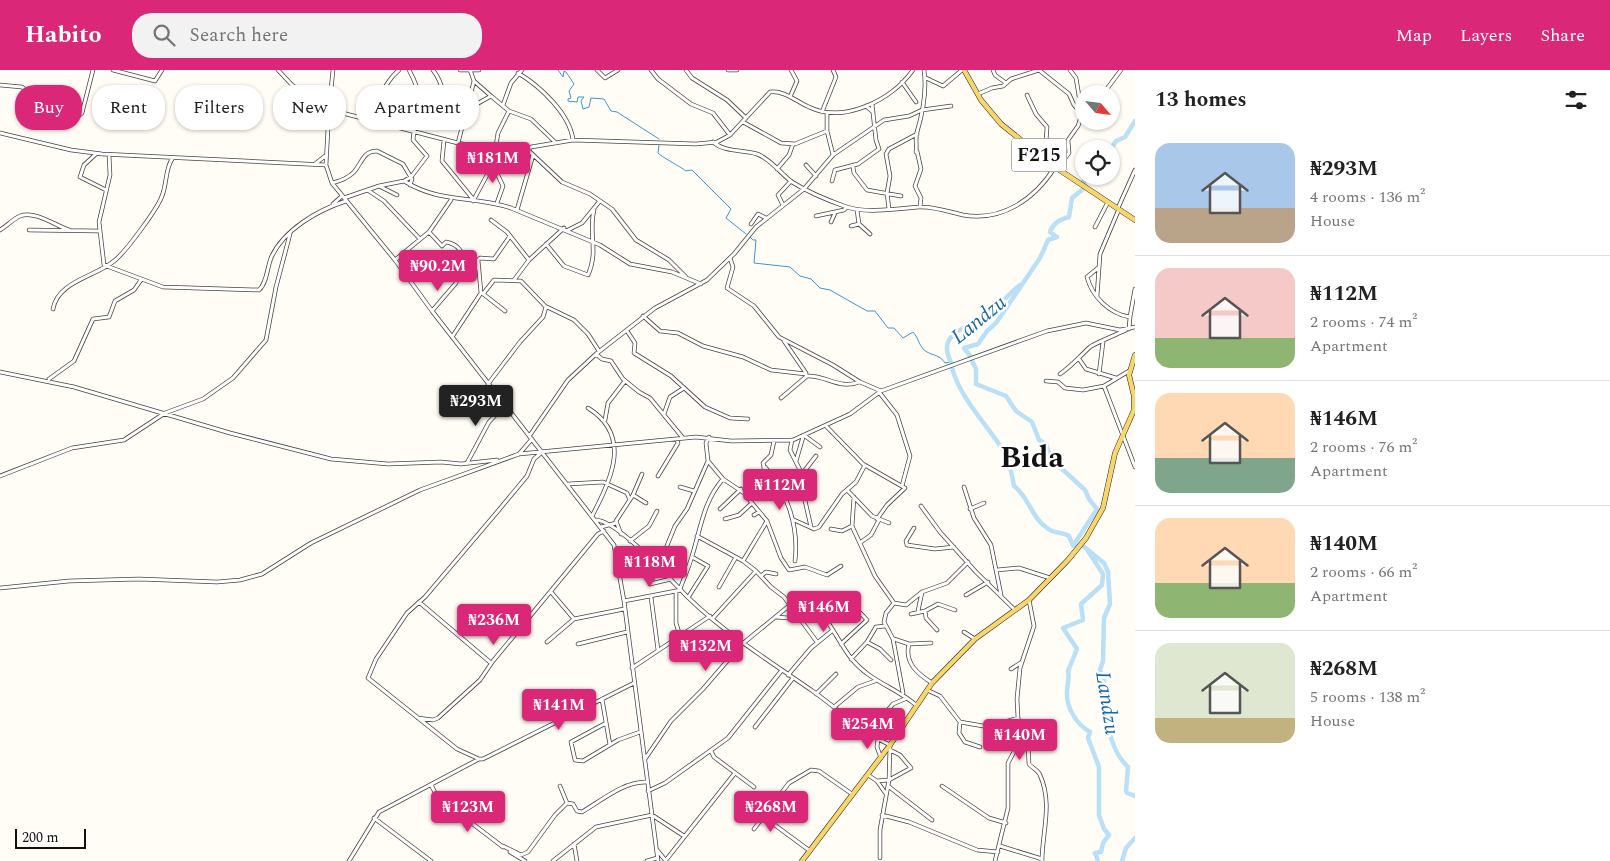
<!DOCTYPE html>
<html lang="en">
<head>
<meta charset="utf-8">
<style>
  body { margin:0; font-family:Spectral,serif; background:#f2f2f2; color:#222; height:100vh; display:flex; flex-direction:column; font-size:19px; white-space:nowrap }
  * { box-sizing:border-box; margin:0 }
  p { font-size:16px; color:#767676 }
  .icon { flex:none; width:28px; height:28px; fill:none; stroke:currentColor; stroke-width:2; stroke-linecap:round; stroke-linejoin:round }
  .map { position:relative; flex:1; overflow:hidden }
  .panel { display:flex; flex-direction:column; background:#fff; width:475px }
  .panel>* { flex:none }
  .guide { position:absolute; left:15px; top:15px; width:475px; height:45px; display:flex; gap:10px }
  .needle { width:32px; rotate:118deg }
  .controls { position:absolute; left:1075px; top:15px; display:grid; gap:10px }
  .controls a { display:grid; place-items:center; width:45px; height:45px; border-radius:50%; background:#fff; box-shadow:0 1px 4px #0004; font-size:25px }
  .scale { position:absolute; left:15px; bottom:12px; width:71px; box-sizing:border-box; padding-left:5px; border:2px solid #111; border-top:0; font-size:14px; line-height:18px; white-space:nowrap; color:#111; -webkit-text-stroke:4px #fff; paint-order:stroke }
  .price { position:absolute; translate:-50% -42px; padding:0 11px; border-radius:5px; background:#db2777; color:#fff; font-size:16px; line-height:32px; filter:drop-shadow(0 1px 2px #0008) }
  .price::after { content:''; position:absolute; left:50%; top:30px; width:15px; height:11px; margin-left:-8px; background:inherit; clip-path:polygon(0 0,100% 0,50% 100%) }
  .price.current { background:#222; color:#fff }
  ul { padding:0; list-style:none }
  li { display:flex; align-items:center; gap:15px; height:125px; padding:0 20px }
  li+li { border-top:1px solid #e0e0e0 }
  li span { display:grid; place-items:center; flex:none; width:140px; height:100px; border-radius:15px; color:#555 }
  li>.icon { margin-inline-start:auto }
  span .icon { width:60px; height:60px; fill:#fffc; stroke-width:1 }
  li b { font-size:21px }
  h2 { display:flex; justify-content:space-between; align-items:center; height:60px; padding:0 20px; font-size:21px }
  .chip { padding:0 18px; border-radius:20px; background:#fff; box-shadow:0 1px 4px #0004; font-size:18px; line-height:45px }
  .chip.current { background:#db2777; color:#fff }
  header { display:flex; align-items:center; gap:30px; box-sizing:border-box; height:70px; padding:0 25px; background:#db2777; color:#fff }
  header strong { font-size:24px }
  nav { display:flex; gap:28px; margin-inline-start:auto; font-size:18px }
  .search { width:350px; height:45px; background:#f2f2f2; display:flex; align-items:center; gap:12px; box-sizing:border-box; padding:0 18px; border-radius:20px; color:#767676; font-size:19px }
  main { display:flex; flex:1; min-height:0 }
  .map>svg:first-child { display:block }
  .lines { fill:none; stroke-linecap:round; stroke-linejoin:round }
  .stream { stroke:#3f96cf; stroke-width:1 }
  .river { stroke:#b9e0f7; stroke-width:4.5 }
  .minor-casing { stroke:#444; stroke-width:4.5 }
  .major-casing { stroke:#222; stroke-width:5.5 }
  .minor { stroke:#fff; stroke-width:3 }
  .major { stroke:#f9d66b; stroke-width:4.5 }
  .labels { text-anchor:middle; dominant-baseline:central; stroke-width:5; stroke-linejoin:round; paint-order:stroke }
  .shield { fill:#fff; stroke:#585858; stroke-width:1 }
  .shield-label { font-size:19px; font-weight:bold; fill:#111 }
  .water-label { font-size:21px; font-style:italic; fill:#1768a6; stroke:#fff }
  .town-label { font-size:30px; font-weight:bold; fill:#111; stroke:#fff }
</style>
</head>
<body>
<header>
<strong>Habito</strong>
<div class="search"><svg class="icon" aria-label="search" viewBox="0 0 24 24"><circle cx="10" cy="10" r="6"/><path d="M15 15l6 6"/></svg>Search here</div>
<nav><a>Map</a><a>Layers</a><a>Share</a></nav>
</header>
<main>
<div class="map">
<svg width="1135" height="791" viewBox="0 0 1135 791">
  <rect width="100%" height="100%" fill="#fffdf5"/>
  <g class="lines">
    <path class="stream" d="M558,0L563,7L564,1L566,2L574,14L569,21L571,28L568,29V31L577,32L578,27H584L581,31L583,39L589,37L591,28L604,29L611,41L617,42L659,69
      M659,75L658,83C660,86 681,97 686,101L692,100L731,139L726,148L746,164
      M750,167L753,170H756L754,193L790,197L800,206L811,209L820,218L830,220L867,241H875L888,258H894L903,268L913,262C919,268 919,278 927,282C934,286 940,285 945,293L951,292"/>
    <path class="river" d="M1111,79L1116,71L1125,67L1135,51
      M1085,115L1083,112L1088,106
      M971,287L964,278L978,274L987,261L996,253L1040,188L1048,170L1057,167L1050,162C1053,153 1060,149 1069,147L1072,128L1083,119
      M951,292C935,262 971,257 988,244C1000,236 1008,224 1020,215
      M952,298C961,330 987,354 1005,383C1010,392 1012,406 1014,416C1029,427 1031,447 1047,458C1052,463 1062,462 1069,466L1073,476L1097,439L1089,429L1085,420L1060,397L1055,389L1050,386L1046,374L1039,370L1032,352L1016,341L1006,326L976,314V299L972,291
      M1083,476L1104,493L1108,502L1110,534L1104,548L1103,591L1100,600L1104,611L1103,626L1112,643C1103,657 1116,686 1128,697L1126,721L1127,723L1135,726
      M1088,481L1103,504L1102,515L1081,534L1083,550L1063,558L1077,579L1068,601C1070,608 1067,614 1067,621C1066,637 1076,654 1090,662L1088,668L1099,697V745L1104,759L1109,765L1103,773L1101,782L1095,783L1098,791
      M1122,791L1126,778L1135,768"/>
    <defs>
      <path id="minor" d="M113,0L155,11L162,0
        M278,0L292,15L323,38L458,73L499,82H526L531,77L573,70L696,74L717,72L730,65L770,22C784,20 797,32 809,37C844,54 892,30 913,0
        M333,0L329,39L326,95L332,113L395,190L432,241L614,475L624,531L658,791
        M433,0C450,22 435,30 464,47
        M460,0H479
        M470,0L474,11L491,26L509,41L531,49L556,73
        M597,0L605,8L618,0
        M651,0L658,9L691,34L713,43L730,65
        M686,0L692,8L727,30L746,48
        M728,0H737
        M993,0L995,5L1006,13
        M518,3C540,16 570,44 573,70
        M926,8L943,16L962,0
        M902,12L916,32
        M0,15L22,17L52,42L76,48L82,43L93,0
        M978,24L992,18L1003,16L1011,9L1039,0L1069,24L1074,35L1082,44
        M1103,24L1121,0
        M1027,25L1036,44L1047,57L1045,88
        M790,27L797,11L791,0
        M445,31L475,35L491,26
        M503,35L511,13L522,0
        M866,36L873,42
        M822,42L836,7L833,0
        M367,48C380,33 383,13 399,0
        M743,52L781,73L795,74L827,61
        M0,63L71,80L102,84L326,95
        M444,70L442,91L473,129
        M713,72C726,83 742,79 757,84C771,89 781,104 792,112C808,122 827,130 844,136C863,144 898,139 919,137C933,136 950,142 963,145C1002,152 1035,129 1055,97
        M458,73L474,11
        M529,81L562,112L590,124L612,139L636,170L669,190L686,207
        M917,81L921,99L915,116L921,128L920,137
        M916,82C917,75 915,68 917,62C923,42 927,21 924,0
        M96,84L84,95L80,107L106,120
        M109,85L110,105L99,152L104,195L163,217L259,220C267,213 267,198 271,188C283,160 318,140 346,131
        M833,85L884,50L909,46L922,40L951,36
        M315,94L325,86
        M493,95L503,116L497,133
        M806,95L816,106
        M853,97L854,103L867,120L901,126
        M777,99L789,85L793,74
        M1057,99L1069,83L1068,70L1078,56L1082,44L1076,8L1070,0
        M404,111C441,134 473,125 511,138L600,175L630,194L672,202L701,214
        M832,111L835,100L858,94L879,79L876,70L872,34
        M332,113C341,111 348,108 354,102C362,93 363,81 377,81L403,94L412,109L410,115
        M379,116L397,125
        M369,121L384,131L420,169
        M344,128L379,116L404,111L411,107L427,86L413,70C416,38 427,33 409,0
        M473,131L493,94L498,63L509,41
        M333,134L342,126
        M783,135L778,125L791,111
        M1118,138L1135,100
        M889,139L887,123L890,106L886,84L889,79L917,64
        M517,140L533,85
        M857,140L859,154L870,164
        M816,146L844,140L846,138
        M491,150L507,162L529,190
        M831,152L835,143
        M751,154L758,144L766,148
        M851,156L859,154
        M1095,157L1108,132
        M0,160C7,156 13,149 20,146C35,140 56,156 69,160
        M29,160L99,161
        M568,160L582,153L599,132
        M429,162L442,176L446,172C461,175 461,183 468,194
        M546,174L564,196L588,205C599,181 588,164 594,140
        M730,188L733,197L727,218L754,236L779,267L833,295L860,312L881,321
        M395,190L429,162L451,130
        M1098,198L1087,207C1092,226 1109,244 1130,247L1129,259
        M514,210L529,190L564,158
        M482,223L505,241
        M483,224L494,210L521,211L545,236L574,250L588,264L599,281
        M1097,226L1100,184L1119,139
        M53,239C58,211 95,207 114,191C125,183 158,138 162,126C167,114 165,100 172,89
        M432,241L456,213L458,199L468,194L479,199
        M643,246L660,261L678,263L703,276L743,287L771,300L806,304
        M1130,247L1135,219
        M627,261L635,273L634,283L671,306L705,337L730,348L748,349
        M452,267L481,223L478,190L480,188L494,189L510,166
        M784,271L806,303
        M596,284L602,289L611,291L623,309L639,322L650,328L683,368
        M1079,289L1086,299L1116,308
        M0,302L74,317L230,363L331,389L388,394L441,392L461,394L497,390
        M1060,304C1072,296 1079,287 1090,277C1093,274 1120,263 1126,260
        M1099,304L1103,272
        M49,309L74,291L93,249L109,247L115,231L134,220L141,210
        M1046,311L1058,312L1065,318L1083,320L1104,316L1129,301
        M488,314L520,272L543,247L546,237
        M1104,316L1135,397
        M879,322L897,345L910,386L902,416
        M781,328L807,306C826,305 840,320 859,312
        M588,338C632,365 612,409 592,446
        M664,344L670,327L684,318
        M605,350L608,333L625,311
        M826,356L863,394L905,418L887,435L877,449
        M530,365L568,310L596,284L655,238L707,210L734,184L756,157L804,119L833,85L827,61V43
        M805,366L820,377
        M792,370L790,380L802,404L801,413L811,457
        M774,371L771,385L763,393C768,407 752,415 747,427L767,451L781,488L789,500L805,497L827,505L841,496
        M519,384L532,369
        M708,391L723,409L747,425
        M796,391L803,367
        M467,393L489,352L505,335
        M765,397C788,422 799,458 795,491
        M802,404L816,386
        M0,406L72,378L124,370L165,343L203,329L233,308L266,270L276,217L290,164
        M658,406L678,373L677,369
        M568,414L603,412L627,423L629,428
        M680,417L694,421
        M964,417L974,448L991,475L1001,525
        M848,421L872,446L889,453
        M633,425L646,433
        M854,427L852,456L875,506L894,533L906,535L922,522
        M921,436L940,462L976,502L1015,540
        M720,439L741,419
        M970,439L984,433
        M754,445L759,442
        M725,449L739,445L752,433
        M596,450C616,451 661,499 675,514C714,557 767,589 814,622C832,635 850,650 868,664L890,675L889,710L880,760V788
        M794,450L814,459L819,457L842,424L856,412L865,395
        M601,457L616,453
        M914,458L906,471L907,475L935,479L954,477
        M831,459L842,461L852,456
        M621,464L616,451L633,425L642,404
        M697,466L743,491L756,501L771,517L784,527L817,572
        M630,471L649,456L657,441
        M861,472L871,465L879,450
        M743,491L767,451
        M657,493L664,483L675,456L687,439L708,391L706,373L709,367
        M997,500L1019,498L1050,508
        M638,502L646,503L650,514L671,509
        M761,506L766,502L776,504
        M719,517L736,487
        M0,518L69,511L139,509L217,512L240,510L262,504L311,473L420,420L519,384L696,367L731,371L793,370L850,344L881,321L1047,261L1086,253L1120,260L1135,257
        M680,519C684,508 689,497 692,486C701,458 703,432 723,409
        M551,522L574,549L624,539
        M676,522V553L680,566
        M966,525L988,512
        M689,526L708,496L692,487
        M651,527L658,580
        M1029,530L1034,556L1020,598L1017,629L1018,648L1028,674L1029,694C1032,698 1038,700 1040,705C1053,734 1042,762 1042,791
        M624,531L681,520
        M419,532L491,593
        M894,533L886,543L884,552L893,569L903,623
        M918,541L922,522L947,513L968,492
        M925,541L938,534L955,540
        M911,544L925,541L926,548L937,560
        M776,547L801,549
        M713,548L756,501
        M828,553L851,533L867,550L841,574
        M964,562L975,569
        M894,569L909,574L931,573
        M547,572L574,549
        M867,572L880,579L891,590
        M578,574L627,562
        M909,574C904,593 918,604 932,613
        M851,589L867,572L876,557L885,556
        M632,598L710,546
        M1011,599L1022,592
        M788,605L811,578L833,560
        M927,620L940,626L960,652L989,657L1018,648
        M816,624L836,604
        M602,629L610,675
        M834,637L858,617L875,611
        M418,648L433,650L438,648L480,610L493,591L598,464L604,461
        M960,652L959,663L965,672L980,677
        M606,653L571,672L575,690L583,691L618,670L640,662
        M755,657L793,608
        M868,664L893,634L907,628
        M878,669L877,677L881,688
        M711,681L714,687L754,717
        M479,689L457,679L368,608L376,589L407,543L425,527L498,441L527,406L534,389L542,382
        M645,689L671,651L703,619L741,575L801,526C820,530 839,574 851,588C869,611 895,617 916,635
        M868,705L877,711L886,724
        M877,711L889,710L911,698L900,685L890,680
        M431,715L437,726L444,732L503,777
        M560,716L567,733
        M888,716L932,750
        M942,716L989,748L1006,753
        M648,721L665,713L728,668L782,600
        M746,729L764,747L810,781
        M882,745L909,752L977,780L998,782
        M374,748L431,791
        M754,759L789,713L811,700L819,701L852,724
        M574,774L577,791
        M503,776L521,785L528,782L555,745L567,733L573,734L577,741L582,742C601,731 624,711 647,712
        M1000,776L1042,789
        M657,780L666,791
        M510,782L525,791
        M666,790L735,703
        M349,791L379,742L479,689H483L634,613
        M553,791L596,757L652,745L684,766
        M647,791L657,788
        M995,791L1008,738V693L1024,663"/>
      <path id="major" d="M964,0L981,30L1001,54L1055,97L1135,150
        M802,791L890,675L932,613L975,569L1029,530L1068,490L1086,468L1103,438L1115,383L1134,340V326L1129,305L1135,285"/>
    </defs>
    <use href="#minor" class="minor-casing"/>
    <use href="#major" class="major-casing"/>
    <use href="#minor" class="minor"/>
    <use href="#major" class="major"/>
  </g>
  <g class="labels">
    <rect class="shield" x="1011.5" y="68.5" width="55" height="33" rx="4"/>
    <g class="shield-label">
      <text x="1039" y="85">F215</text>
    </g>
    <g class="water-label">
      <text transform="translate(979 250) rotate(-39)">Landzu</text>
      <text transform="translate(1107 633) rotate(81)">Landzu</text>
    </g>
    <g class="town-label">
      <text x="1032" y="388">Bida</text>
    </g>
  </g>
</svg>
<div class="controls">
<a><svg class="needle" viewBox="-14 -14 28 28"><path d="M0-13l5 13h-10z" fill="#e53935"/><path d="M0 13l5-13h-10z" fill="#767676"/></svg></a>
<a><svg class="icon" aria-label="locate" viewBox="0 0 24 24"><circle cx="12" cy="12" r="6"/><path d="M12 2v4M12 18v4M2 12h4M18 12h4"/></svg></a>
</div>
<div class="scale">200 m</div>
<b class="price" style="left:493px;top:114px">₦181M</b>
<b class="price" style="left:438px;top:222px">₦90.2M</b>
<b class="price current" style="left:476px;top:357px">₦293M</b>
<b class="price" style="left:780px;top:441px">₦112M</b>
<b class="price" style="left:650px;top:518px">₦118M</b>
<b class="price" style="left:824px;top:563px">₦146M</b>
<b class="price" style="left:494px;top:576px">₦236M</b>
<b class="price" style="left:706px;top:602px">₦132M</b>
<b class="price" style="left:559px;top:661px">₦141M</b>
<b class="price" style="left:868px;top:680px">₦254M</b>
<b class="price" style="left:1020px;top:691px">₦140M</b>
<b class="price" style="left:468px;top:763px">₦123M</b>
<b class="price" style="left:771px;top:763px">₦268M</b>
<div class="guide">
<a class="chip current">Buy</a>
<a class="chip">Rent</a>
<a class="chip">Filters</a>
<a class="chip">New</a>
<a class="chip">Apartment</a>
</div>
</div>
<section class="panel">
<h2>13 homes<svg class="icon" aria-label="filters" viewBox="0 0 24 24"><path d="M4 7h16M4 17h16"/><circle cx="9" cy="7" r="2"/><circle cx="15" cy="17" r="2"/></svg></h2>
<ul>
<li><span style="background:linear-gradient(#a9c7e8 65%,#b9a48a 0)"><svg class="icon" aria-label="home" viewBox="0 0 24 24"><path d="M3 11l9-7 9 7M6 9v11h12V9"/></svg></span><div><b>₦293M</b><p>4 rooms · 136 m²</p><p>House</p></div></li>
<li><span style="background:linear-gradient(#f6c9c9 70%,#8fb573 0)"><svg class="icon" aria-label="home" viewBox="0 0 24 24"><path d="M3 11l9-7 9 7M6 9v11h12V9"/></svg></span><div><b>₦112M</b><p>2 rooms · 74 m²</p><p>Apartment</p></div></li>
<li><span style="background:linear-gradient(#ffd9b3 65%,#7fa58c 0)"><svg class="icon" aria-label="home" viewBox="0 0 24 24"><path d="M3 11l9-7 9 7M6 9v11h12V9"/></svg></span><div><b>₦146M</b><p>2 rooms · 76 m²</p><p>Apartment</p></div></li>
<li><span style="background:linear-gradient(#ffd9b3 65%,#8fb573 0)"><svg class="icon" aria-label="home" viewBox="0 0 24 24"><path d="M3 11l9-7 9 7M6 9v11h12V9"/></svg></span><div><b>₦140M</b><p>2 rooms · 66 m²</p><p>Apartment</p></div></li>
<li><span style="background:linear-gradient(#dfe7d0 75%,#c2b280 0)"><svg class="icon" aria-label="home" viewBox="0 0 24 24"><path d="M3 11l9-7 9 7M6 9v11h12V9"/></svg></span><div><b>₦268M</b><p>5 rooms · 138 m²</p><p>House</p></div></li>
</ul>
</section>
</main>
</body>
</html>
